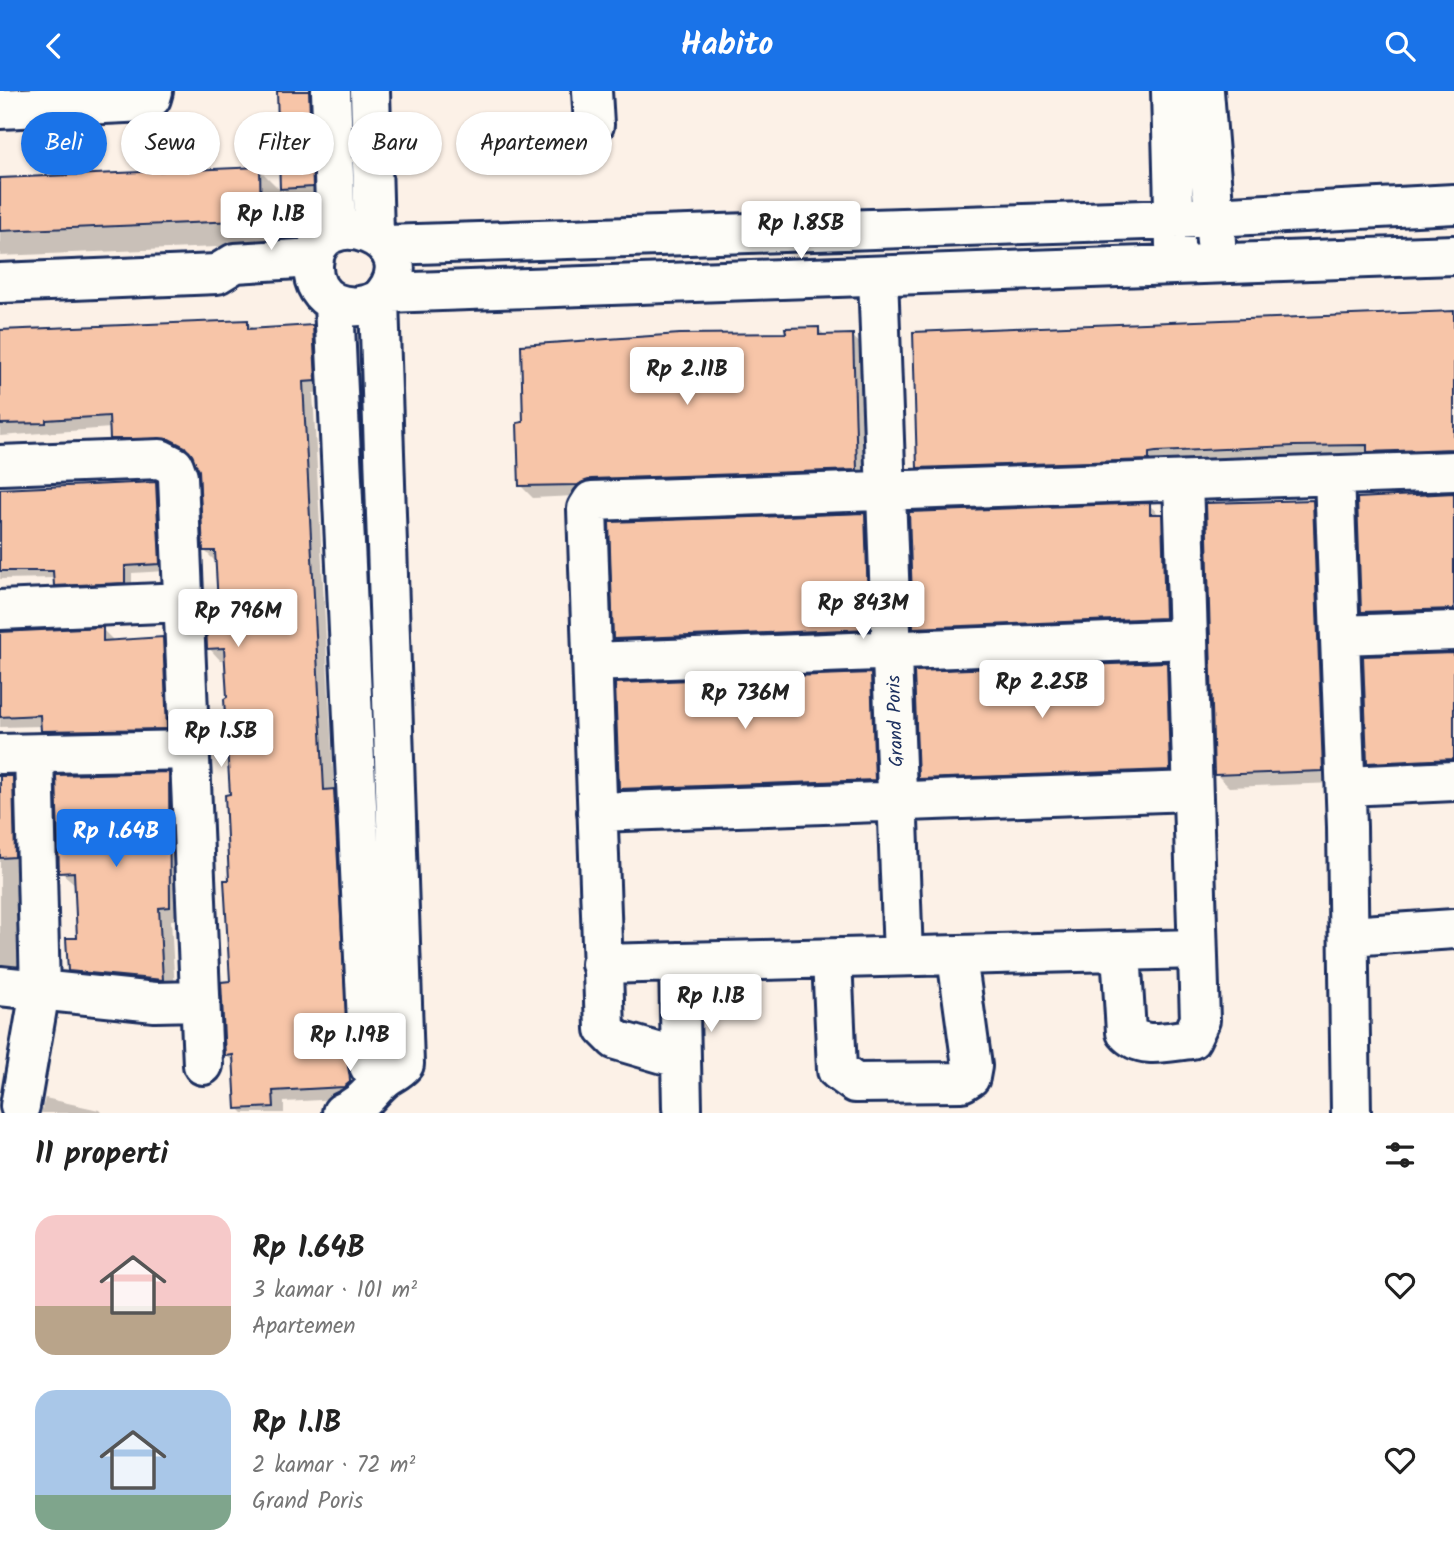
<!DOCTYPE html>
<html lang="id">
<head>
<meta charset="utf-8">
<style>
  body { margin:0; font-family:Kalam,sans-serif; background:#f2f2f2; color:#222; height:100vh; display:flex; flex-direction:column; font-size:26px; white-space:nowrap }
  * { box-sizing:border-box; margin:0 }
  p { font-size:23px; color:#767676 }
  .icon { flex:none; width:38px; height:38px; fill:none; stroke:currentColor; stroke-width:2; stroke-linecap:round; stroke-linejoin:round }
  .map { position:relative; height:1022px; overflow:hidden }
  .panel { display:flex; flex-direction:column; background:#fff; flex:1 }
  .panel>* { flex:none }
  .hud { position:absolute; left:21px; top:21px; width:700px; height:63px; display:flex; gap:14px }
  .price { position:absolute; translate:-50% -60px; padding:0 16px; border-radius:7px; background:#fff; color:#222; font-size:23px; line-height:46px; filter:drop-shadow(0 2px 4px #0008) }
  .price::after { content:''; position:absolute; left:50%; top:42px; width:21px; height:16px; margin-left:-10px; background:inherit; clip-path:polygon(0 0,100% 0,50% 100%) }
  .price.on { background:#1a73e8; color:#fff }
  ul { padding:0; list-style:none }
  li { display:flex; align-items:center; gap:21px; height:175px; padding:0 35px }
  li span { display:grid; place-items:center; flex:none; width:196px; height:140px; border-radius:21px; color:#555 }
  li>.icon { margin-inline-start:auto }
  span .icon { width:84px; height:84px; fill:#fffc; stroke-width:1 }
  li b { font-size:30px }
  h2 { display:flex; justify-content:space-between; align-items:center; height:84px; padding:0 35px; font-size:30px }
  .tag { padding:0 24px; border-radius:32px; background:#fff; box-shadow:0 2px 5px #0004; font-size:24px; line-height:63px }
  .tag.on { background:#1a73e8; color:#fff }
  header { display:flex; justify-content:space-between; align-items:center; height:91px; padding:0 35px; background:#1a73e8; color:#fff; font-size:32px; font-weight:800 }
  .map>svg:first-child { display:block }
  .shadow { fill:#0003 }
  .building { fill:#f7c5a8; stroke:#1b2f5e; stroke-width:2 }
  .lines { fill:none; stroke-linecap:round; stroke-linejoin:round }
  .minor-casing { stroke:#1b2f5e; stroke-width:44 }
  .minor { stroke:#fdfcf7; stroke-width:38 }
  .labels { text-anchor:middle; dominant-baseline:central; stroke-width:7; stroke-linejoin:round; paint-order:stroke }
  .street-label { font-size:19px; fill:#1b2f5e; stroke:#fdfcf7 }
</style>
</head>
<body>
<header><svg class="icon" aria-label="back" viewBox="0 0 24 24"><path d="M15 5l-7 7 7 7"/></svg>Habito<svg class="icon" aria-label="search" viewBox="0 0 24 24"><circle cx="10" cy="10" r="6"/><path d="M15 15l6 6"/></svg></header>
<div class="map">
<svg width="1454" height="1022" viewBox="0 0 1454 1022">
  <rect width="100%" height="100%" fill="#fcf1e7"/>
  <filter id="ink" filterUnits="userSpaceOnUse"><feTurbulence type="fractalNoise" baseFrequency=".0143" numOctaves="2"/><feDisplacementMap in="SourceGraphic" scale="14" xChannelSelector="R" yChannelSelector="G"/><feConvolveMatrix kernelMatrix="1 2 1 2 8 2 1 2 1" color-interpolation-filters="sRGB"/></filter>
  <g filter="url(#ink)">
    <path class="shadow" d="M278,0H338L331,115L301,116L283,98L285,153L0,165V88L259,78L282,101Z
      M1454,221V371L931,389L919,376Z
      M247,231L255,239L312,236L324,248L326,301L313,302L334,700L345,712L361,1003L356,1007L284,1011V1022H243L238,1017L236,973L226,964L231,892L229,607L227,568L220,569L209,557L220,532L216,471L205,460L202,384L195,366L183,359H124L112,347L111,337L0,345V241Z
      M818,237L826,246L852,245L865,257L869,391L533,407L520,394L787,244Z
      M156,392L163,400L166,480L132,482V498L63,501L56,494V487L0,488V399Z
      M1454,401V531L1376,534L1363,521L1359,409Z
      M1312,411L1325,424L1335,692L1229,696L1216,683Z
      M1149,414L1174,437L1178,539L927,549L915,536Z
      M864,424L877,437L881,551L628,560L615,548Z
      M102,538L113,549L162,548L173,559L177,648L54,651L42,640V635L0,636V542Z
      M1454,564V681L1381,684L1368,671Z
      M1166,572L1179,585L1182,691L933,700L920,687Z
      M870,584L883,597L887,702L633,711L620,698Z
      M168,683L181,696L183,828L171,829L175,901L83,892L70,879L79,848L76,794L61,781Z
      M0,685L12,686L23,697L25,877L0,878Z
      M45,1007L99,1019L102,1022H41Z"/>
    <path class="building" d="M277,0H309L313,96L280,98Z
      M260,76L261,129L0,140V87Z
      M1454,220V358L1367,361V354L1294,355L1156,361L1149,362V369L917,377L913,241Z
      M248,229V238L313,234L316,290L303,291L324,699L334,698L350,991L344,996L273,1000L274,1016L236,1018L233,964L225,965L221,891L230,890L224,789H229L225,704L230,703L224,608L227,606L224,557L207,558L206,531H219L215,460H203L199,379L185,356L169,348H110L109,325L46,329V332L0,333V239Z
      M819,236V244L853,243L857,379L591,388L578,394L519,395L517,332L523,331L521,254L680,243L786,242L785,237Z
      M156,391L160,473L125,475V492L54,495L53,480H0V398Z
      M1454,402V518L1361,521L1357,407Z
      M1313,409L1323,680L1214,684L1206,412Z
      M1150,412V423H1162L1165,527L913,537L909,421Z
      M865,422L869,538L613,548L609,431Z
      M103,536V550L163,546L167,638L41,640L40,624L0,626V541Z
      M1454,562V668L1367,672L1363,565Z
      M1167,571L1170,679L918,688L914,580Z
      M871,582L875,689L619,698L615,592Z
      M169,681L170,816L159,817L163,889L68,880L66,847H77L74,781L59,782L56,684Z
      M0,685H13L15,766L0,767Z"/>
    <g class="lines">
      <defs>
        <path id="minor" d="M331,0L336,141
          M370,0L374,143
          M592,0L594,34
          M1171,0L1175,154
          M1204,0L1216,151
          M0,18L146,11L151,7L153,0
          M386,154L1175,128L1454,113
          M878,185L903,865
          M0,192L217,183L235,172L314,167
          M386,202L1454,164
          M334,213L369,975L373,981L387,985
          M0,374L160,368L174,375L178,386L203,974
          M1334,385L1347,736L1351,1022
          M0,519L184,511
          M1340,544L1454,540
          M592,571L1187,548
          M0,663L191,659
          M1346,695L1454,690
          M597,721L1192,700
          M1349,845L1454,838
          M1121,861L1126,941C1141,959 1169,950 1191,948L1200,929L1183,390
          M832,868L837,979L855,992L962,991L970,986L972,975L957,866
          M679,871L682,1017
          M601,873L1197,858
          M0,895L155,911L199,910
          M681,968L616,949L605,938L587,418L592,410L1454,380
          M20,1015L40,900L34,663
          M342,1022C367,1011 368,1001 386,986C393,981 398,980 404,973L379,209C437,149 316,105 313,174C312,213 350,224 379,209"/>
      </defs>
      <use href="#minor" class="minor-casing"/>
      <use href="#minor" class="minor"/>
    </g>
  </g>
  <g class="labels">
    <g class="street-label">
      <text transform="translate(896 630) rotate(-92)">Grand Poris</text>
    </g>
  </g>
</svg>
<b class="price" style="left:271px;top:161px">Rp 1.1B</b>
<b class="price" style="left:801px;top:170px">Rp 1.85B</b>
<b class="price" style="left:687px;top:316px">Rp 2.11B</b>
<b class="price" style="left:863px;top:550px">Rp 843M</b>
<b class="price" style="left:238px;top:558px">Rp 796M</b>
<b class="price" style="left:1042px;top:629px">Rp 2.25B</b>
<b class="price" style="left:745px;top:640px">Rp 736M</b>
<b class="price" style="left:221px;top:678px">Rp 1.5B</b>
<b class="price on" style="left:116px;top:778px">Rp 1.64B</b>
<b class="price" style="left:711px;top:943px">Rp 1.1B</b>
<b class="price" style="left:350px;top:982px">Rp 1.19B</b>
<div class="hud">
<a class="tag on">Beli</a>
<a class="tag">Sewa</a>
<a class="tag">Filter</a>
<a class="tag">Baru</a>
<a class="tag">Apartemen</a>
</div>
</div>
<section class="panel">
<h2>11 properti<svg class="icon" aria-label="filters" viewBox="0 0 24 24"><path d="M4 7h16M4 17h16"/><circle cx="9" cy="7" r="2"/><circle cx="15" cy="17" r="2"/></svg></h2>
<ul>
<li><span style="background:linear-gradient(#f6c9c9 65%,#b9a48a 0)"><svg class="icon" aria-label="home" viewBox="0 0 24 24"><path d="M3 11l9-7 9 7M6 9v11h12V9"/></svg></span><div><b>Rp 1.64B</b><p>3 kamar · 101 m²</p><p>Apartemen</p></div><svg class="icon" aria-label="heart" viewBox="0 0 24 24"><path d="M12 20l-8-8c-3-5 5-10 8-4 3-6 11-1 8 4z"/></svg></li>
<li><span style="background:linear-gradient(#a9c7e8 75%,#7fa58c 0)"><svg class="icon" aria-label="home" viewBox="0 0 24 24"><path d="M3 11l9-7 9 7M6 9v11h12V9"/></svg></span><div><b>Rp 1.1B</b><p>2 kamar · 72 m²</p><p>Grand Poris</p></div><svg class="icon" aria-label="heart" viewBox="0 0 24 24"><path d="M12 20l-8-8c-3-5 5-10 8-4 3-6 11-1 8 4z"/></svg></li>
</ul>
</section>
</body>
</html>
